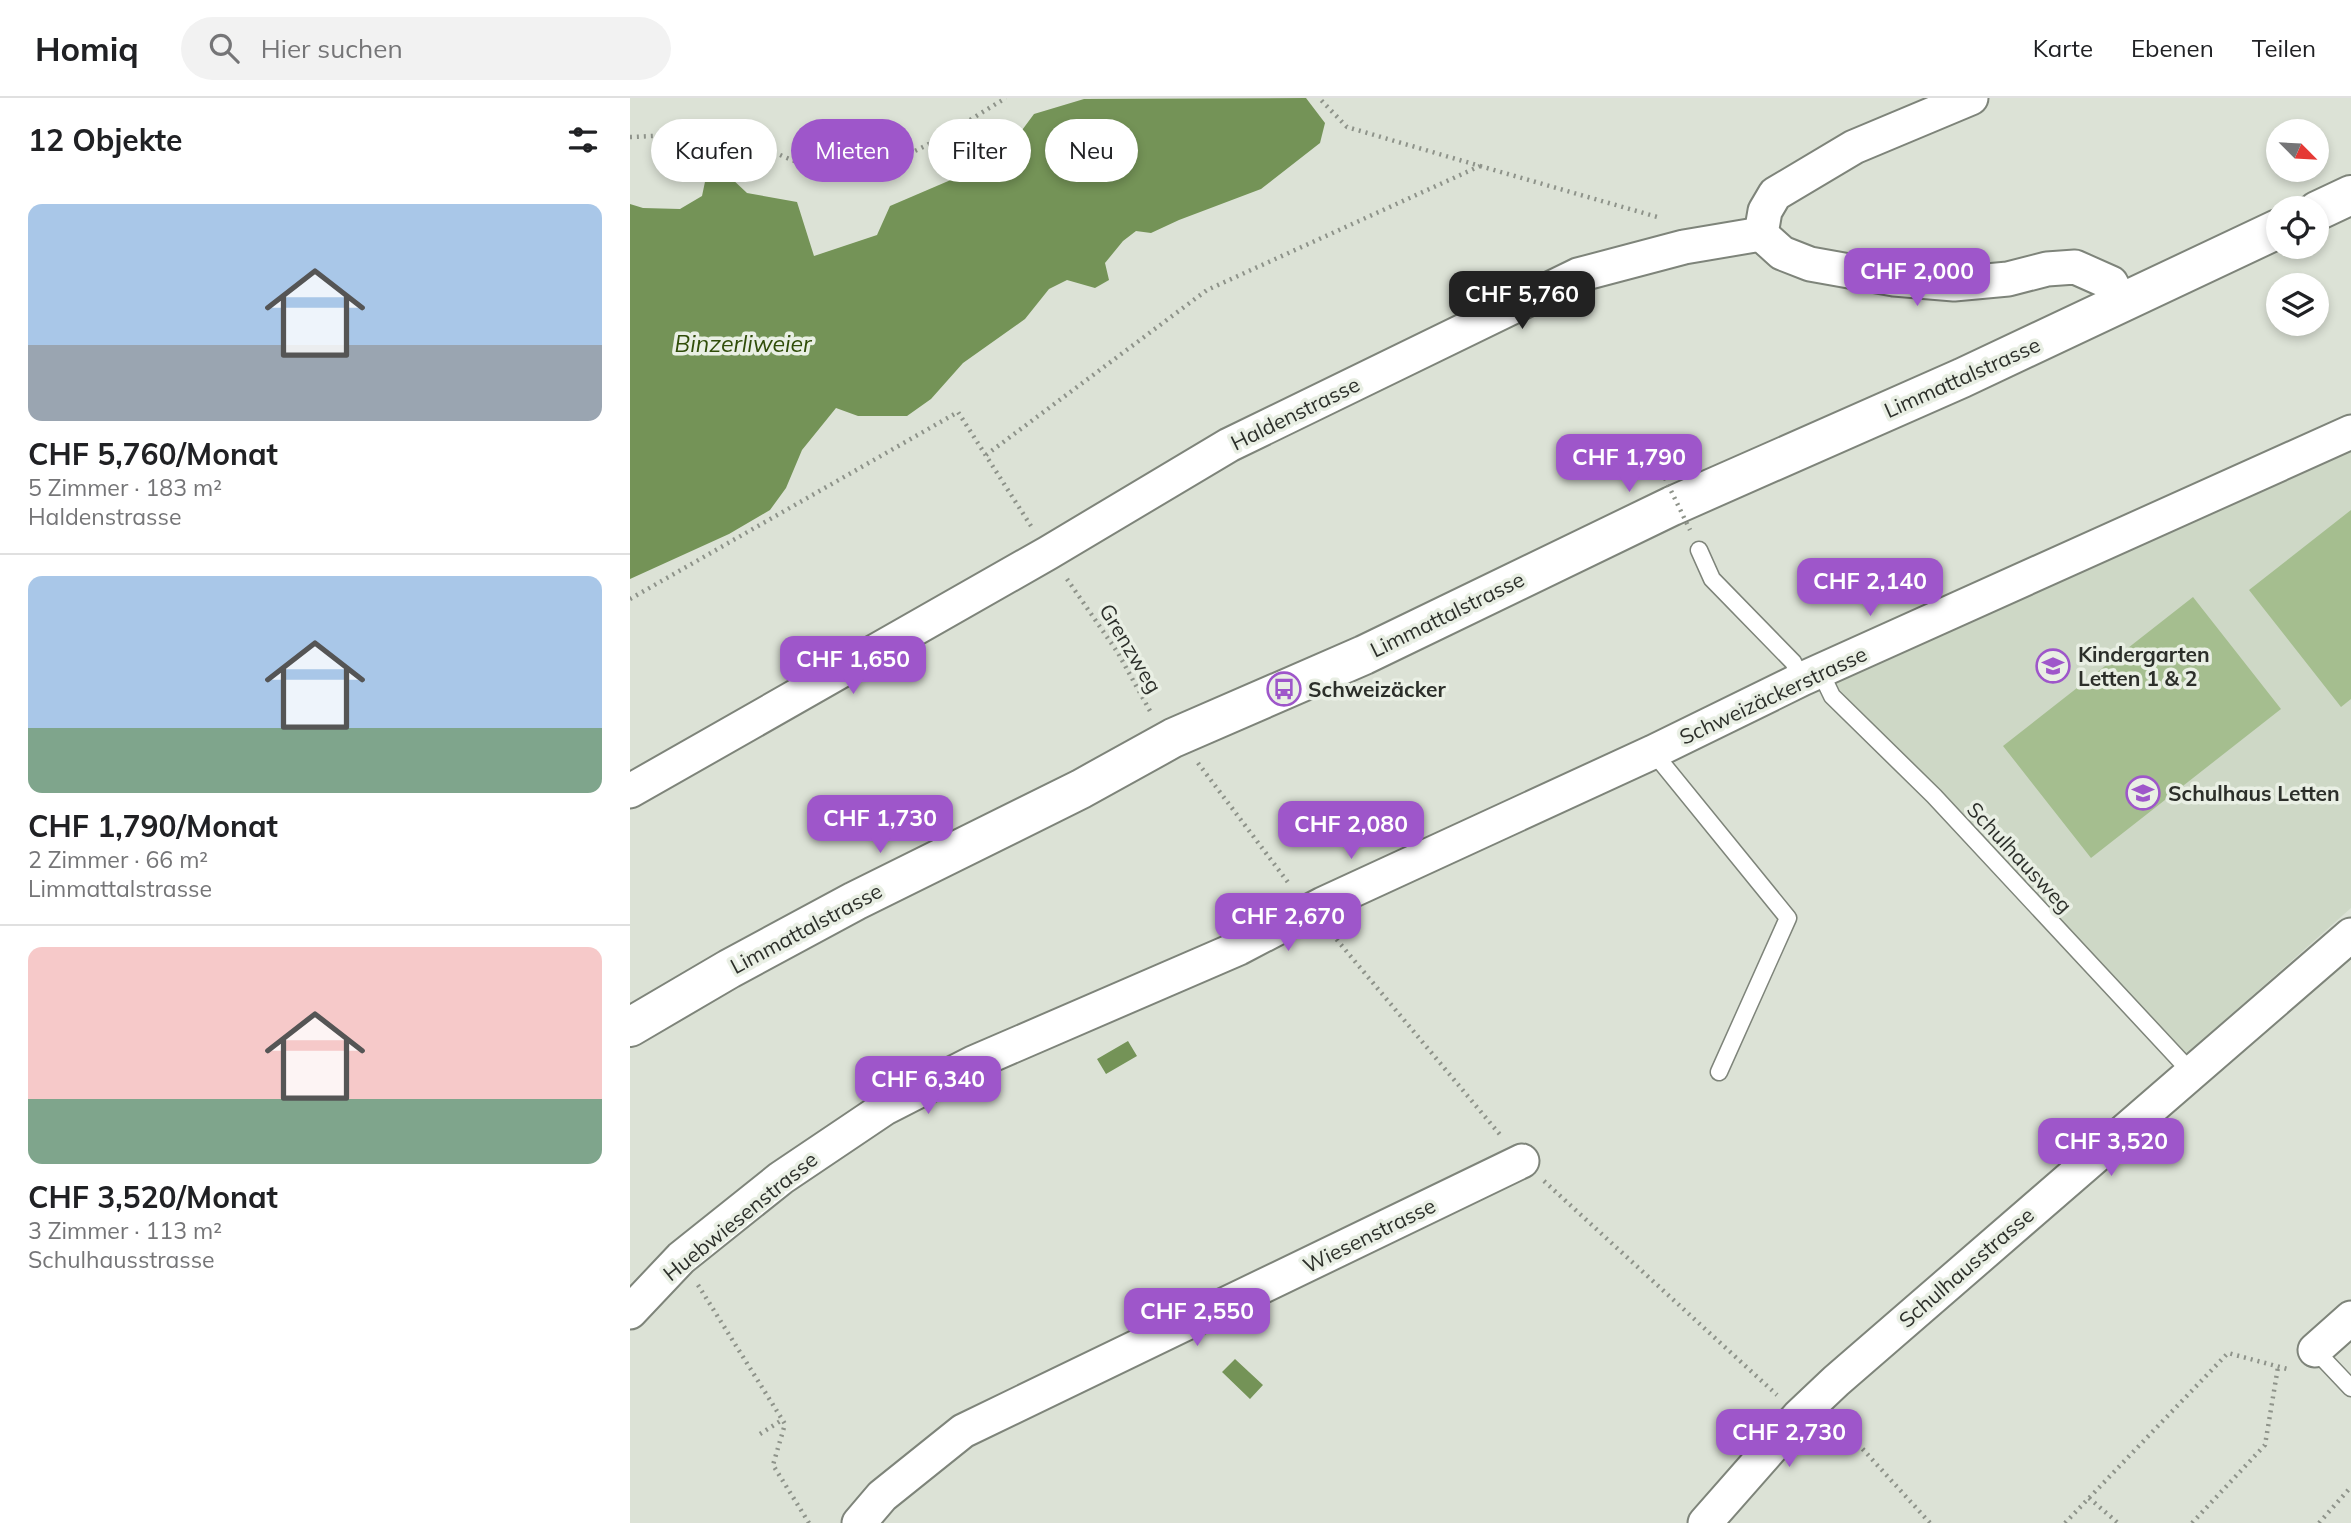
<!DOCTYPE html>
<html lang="de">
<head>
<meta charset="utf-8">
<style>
  body { margin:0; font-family:Mulish,sans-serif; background:#f2f2f2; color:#202124; height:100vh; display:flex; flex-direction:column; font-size:26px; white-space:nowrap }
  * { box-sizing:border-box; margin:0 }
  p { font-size:23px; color:#757577 }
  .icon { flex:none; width:38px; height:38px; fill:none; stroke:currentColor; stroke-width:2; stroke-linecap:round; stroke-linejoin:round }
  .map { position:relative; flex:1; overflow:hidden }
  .drawer { display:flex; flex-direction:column; background:#fff; width:630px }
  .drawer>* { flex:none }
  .top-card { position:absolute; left:21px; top:21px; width:665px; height:63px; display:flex; gap:14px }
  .needle { width:46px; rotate:114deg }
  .buttons { position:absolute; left:1636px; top:21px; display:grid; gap:14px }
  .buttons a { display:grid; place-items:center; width:63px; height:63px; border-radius:50%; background:#fff; box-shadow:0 4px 10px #0003; font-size:35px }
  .price { position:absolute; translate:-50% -60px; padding:0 16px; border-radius:14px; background:#9e56ca; color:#fff; font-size:23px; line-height:46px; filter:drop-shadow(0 2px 4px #0008) }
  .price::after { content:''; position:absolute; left:50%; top:42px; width:21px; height:16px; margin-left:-10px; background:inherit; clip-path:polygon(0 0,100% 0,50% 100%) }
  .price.active { background:#222; color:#fff }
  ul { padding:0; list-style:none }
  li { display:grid; align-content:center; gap:14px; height:371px; padding:0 28px }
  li+li { border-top:2px solid #e0e0e0 }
  li span { display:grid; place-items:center; height:217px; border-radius:14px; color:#555 }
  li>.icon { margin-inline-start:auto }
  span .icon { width:126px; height:126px; fill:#fffc; stroke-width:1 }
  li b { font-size:30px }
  h2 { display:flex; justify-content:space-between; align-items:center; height:84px; padding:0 28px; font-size:30px }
  .tag { padding:0 24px; border-radius:32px; background:#fff; box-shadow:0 4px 10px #0003; font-size:24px; line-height:63px }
  .tag.active { background:#9e56ca; color:#fff }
  header { display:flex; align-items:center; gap:42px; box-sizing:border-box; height:98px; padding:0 35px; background:#fff; border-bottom:2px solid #e0e0e0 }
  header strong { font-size:33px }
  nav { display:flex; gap:38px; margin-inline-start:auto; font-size:24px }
  .search { width:490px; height:63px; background:#f2f2f2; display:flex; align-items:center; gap:18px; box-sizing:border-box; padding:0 24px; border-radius:38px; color:#757577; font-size:26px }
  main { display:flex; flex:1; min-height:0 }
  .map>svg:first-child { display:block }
  .built { fill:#ced8c6 }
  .green { fill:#a5be8f }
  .water { fill:#749357 }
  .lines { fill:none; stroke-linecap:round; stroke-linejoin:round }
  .service-casing { stroke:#7e847a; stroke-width:19 }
  .minor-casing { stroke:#7e847a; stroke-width:37 }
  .secondary-casing { stroke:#7e847a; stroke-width:42 }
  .path { stroke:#8e938a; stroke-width:4.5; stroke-dasharray:2 5; stroke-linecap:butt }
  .service { stroke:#fff; stroke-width:16 }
  .minor { stroke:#fff; stroke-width:33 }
  .secondary { stroke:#fff; stroke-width:38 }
  .path-bridge { stroke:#8e938a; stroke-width:4.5; stroke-dasharray:2 5; stroke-linecap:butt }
  .labels { text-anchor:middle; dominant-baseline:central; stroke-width:7; stroke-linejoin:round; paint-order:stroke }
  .street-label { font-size:21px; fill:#2c2f2a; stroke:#e9efe4 }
  .poi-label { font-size:21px; font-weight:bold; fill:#2c2f2a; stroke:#e9efe4; text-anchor:start }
  .water-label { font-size:23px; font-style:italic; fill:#304d09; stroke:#e9efe4 }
</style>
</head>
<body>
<header>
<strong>Homiq</strong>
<div class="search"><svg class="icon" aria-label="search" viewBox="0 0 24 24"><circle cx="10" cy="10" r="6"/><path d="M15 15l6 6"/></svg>Hier suchen</div>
<nav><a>Karte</a><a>Ebenen</a><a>Teilen</a></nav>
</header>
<main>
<section class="drawer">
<h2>12 Objekte<svg class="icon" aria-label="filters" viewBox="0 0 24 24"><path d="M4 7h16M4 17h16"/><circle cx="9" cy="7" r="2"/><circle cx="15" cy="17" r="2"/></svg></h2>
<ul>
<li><span style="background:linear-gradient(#a9c7e8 65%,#9aa5b1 0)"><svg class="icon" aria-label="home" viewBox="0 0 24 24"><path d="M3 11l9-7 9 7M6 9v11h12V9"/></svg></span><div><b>CHF 5,760/Monat</b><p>5 Zimmer · 183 m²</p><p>Haldenstrasse</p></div></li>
<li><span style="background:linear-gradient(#a9c7e8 70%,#7fa58c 0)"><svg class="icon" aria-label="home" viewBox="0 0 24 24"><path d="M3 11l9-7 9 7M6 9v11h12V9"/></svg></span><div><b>CHF 1,790/Monat</b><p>2 Zimmer · 66 m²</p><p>Limmattalstrasse</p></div></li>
<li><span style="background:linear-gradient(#f6c9c9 70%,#7fa58c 0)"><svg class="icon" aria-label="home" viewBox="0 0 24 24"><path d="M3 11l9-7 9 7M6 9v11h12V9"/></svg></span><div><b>CHF 3,520/Monat</b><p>3 Zimmer · 113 m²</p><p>Schulhausstrasse</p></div></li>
</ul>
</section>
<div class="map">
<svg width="1721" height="1425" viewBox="0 0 1721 1425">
  <rect width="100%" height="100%" fill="#dce2d6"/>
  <path class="built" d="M1721,336V810L1549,963L1199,580Z"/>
  <path class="green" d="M1721,412V601L1711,609L1619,492Z
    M1563,499L1651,611L1461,760L1373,648Z"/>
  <path class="water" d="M676,0L695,25L690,45L631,91L549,122L521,135L506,133L493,143L475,165L479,182L465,190L437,182L419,191L395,221L333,265L301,301L277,318H228L206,310L172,352L156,390L140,412L99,436L0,481V106L13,110L50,111L72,98L76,79H100L117,95L167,104L184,158L247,137L260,108L323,81L366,67L404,16L454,1Z
    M498,943L507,958L476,976L467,961Z
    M605,1261L633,1287L620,1301L592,1274Z"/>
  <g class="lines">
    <defs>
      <path id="service" d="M1069,452L1082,481L1163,564L1172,581
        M1190,573L1202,598L1304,698L1561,974
        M1023,654L1158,820L1089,974
        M1685,1252L1721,1290"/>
      <path id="minor" d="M1131,136L1152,155L1180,166L1264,181L1324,186L1378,181L1417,171L1445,169L1481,185L1492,206
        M0,693L418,455L599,347L948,177L1054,149L1131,136L1135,113L1145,96L1224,49L1341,0
        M0,1214L51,1160L151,1080L255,1010L343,965L609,850L693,806L1023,654L1172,581L1721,334
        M1685,1252L1721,1220
        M229,1425L252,1398L333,1333L892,1063
        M1075,1425L1169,1318L1206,1283L1721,837"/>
      <path id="secondary" d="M1687,113L1721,97
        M0,929L99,871L225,803L451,691L543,640L734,557L1042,408L1332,280L1648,131"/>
    </defs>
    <use href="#service" class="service-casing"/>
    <use href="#minor" class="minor-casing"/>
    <use href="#secondary" class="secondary-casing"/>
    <path class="path" d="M0,39C32,38 66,34 97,37C120,40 141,54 162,62C185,71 212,73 236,69C289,59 331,26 376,0
      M850,68L1031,120
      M356,357L577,192L850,68L717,29L689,0
      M1028,377L1026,372L1042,365L1043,370
      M437,481L488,555L520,613
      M0,501L328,314L401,428
      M568,665L660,787
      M702,836L872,1039
      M914,1083L1147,1297
      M68,1187L155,1326L143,1367L179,1425
      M1209,1325L1300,1425
      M130,1336L152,1322
      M1459,1400L1488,1425
      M1435,1425L1598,1255L1661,1272
      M1562,1425L1635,1347L1648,1269
      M1689,1425L1721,1389"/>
    <use href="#service" class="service"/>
    <use href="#minor" class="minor"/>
    <use href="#secondary" class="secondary"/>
    <path class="path-bridge" d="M1032,374L1060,432"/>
  </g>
  <defs>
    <symbol id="school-ring" viewBox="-11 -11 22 22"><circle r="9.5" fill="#e9efe4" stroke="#9e56ca" stroke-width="1.5"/><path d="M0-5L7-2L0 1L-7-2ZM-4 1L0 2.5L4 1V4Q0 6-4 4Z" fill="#9e56ca"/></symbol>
    <symbol id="bus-ring" viewBox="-11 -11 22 22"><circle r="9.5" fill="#e9efe4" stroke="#9e56ca" stroke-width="1.5"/><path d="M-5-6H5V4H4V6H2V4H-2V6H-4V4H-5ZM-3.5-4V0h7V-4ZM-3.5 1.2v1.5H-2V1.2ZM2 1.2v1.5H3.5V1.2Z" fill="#9e56ca"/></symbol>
  </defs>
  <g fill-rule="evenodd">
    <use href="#school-ring" x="1404" y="549" width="38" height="38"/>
    <use href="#bus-ring" x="635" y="572" width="38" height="38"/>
    <use href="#school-ring" x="1494" y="676" width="38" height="38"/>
  </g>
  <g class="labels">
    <g class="street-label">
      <text transform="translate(1332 279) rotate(-24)">Limmattalstrasse</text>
      <text transform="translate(665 315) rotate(-26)">Haldenstrasse</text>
      <text transform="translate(817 516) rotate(-26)">Limmattalstrasse</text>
      <text transform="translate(501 550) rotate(59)">Grenzweg</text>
      <text transform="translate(1143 597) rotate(-25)">Schweizäckerstrasse</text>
      <text transform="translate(1390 759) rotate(47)">Schulhausweg</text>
      <text transform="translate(176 830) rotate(-28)">Limmattalstrasse</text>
      <text transform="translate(110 1118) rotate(-39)">Huebwiesenstrasse</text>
      <text transform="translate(739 1137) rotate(-26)">Wiesenstrasse</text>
      <text transform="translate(1336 1169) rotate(-41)">Schulhausstrasse</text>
    </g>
    <g class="poi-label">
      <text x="1448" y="556">Kindergarten<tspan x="1448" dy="24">Letten 1 &amp; 2</tspan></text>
      <text x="678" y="591">Schweizäcker</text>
      <text x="1538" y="695">Schulhaus Letten</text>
    </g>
    <g class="water-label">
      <text x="113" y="245">Binzerliweier</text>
    </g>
  </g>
</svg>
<div class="buttons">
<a><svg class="needle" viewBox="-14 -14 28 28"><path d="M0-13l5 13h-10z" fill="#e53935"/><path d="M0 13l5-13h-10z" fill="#757577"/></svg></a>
<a><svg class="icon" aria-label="locate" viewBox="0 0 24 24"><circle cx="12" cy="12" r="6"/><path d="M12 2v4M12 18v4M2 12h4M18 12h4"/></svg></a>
<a><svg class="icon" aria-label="layers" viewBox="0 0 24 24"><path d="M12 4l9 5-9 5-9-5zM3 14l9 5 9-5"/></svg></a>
</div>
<b class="price" style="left:1287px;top:210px">CHF 2,000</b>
<b class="price active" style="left:892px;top:233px">CHF 5,760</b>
<b class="price" style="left:999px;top:396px">CHF 1,790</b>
<b class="price" style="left:1240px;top:520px">CHF 2,140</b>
<b class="price" style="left:223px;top:598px">CHF 1,650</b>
<b class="price" style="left:250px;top:757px">CHF 1,730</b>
<b class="price" style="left:721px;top:763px">CHF 2,080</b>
<b class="price" style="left:658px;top:855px">CHF 2,670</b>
<b class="price" style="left:298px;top:1018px">CHF 6,340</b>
<b class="price" style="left:1481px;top:1080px">CHF 3,520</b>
<b class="price" style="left:567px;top:1250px">CHF 2,550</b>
<b class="price" style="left:1159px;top:1371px">CHF 2,730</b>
<div class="top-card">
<a class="tag">Kaufen</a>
<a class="tag active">Mieten</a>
<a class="tag">Filter</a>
<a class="tag">Neu</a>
</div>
</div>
</main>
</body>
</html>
